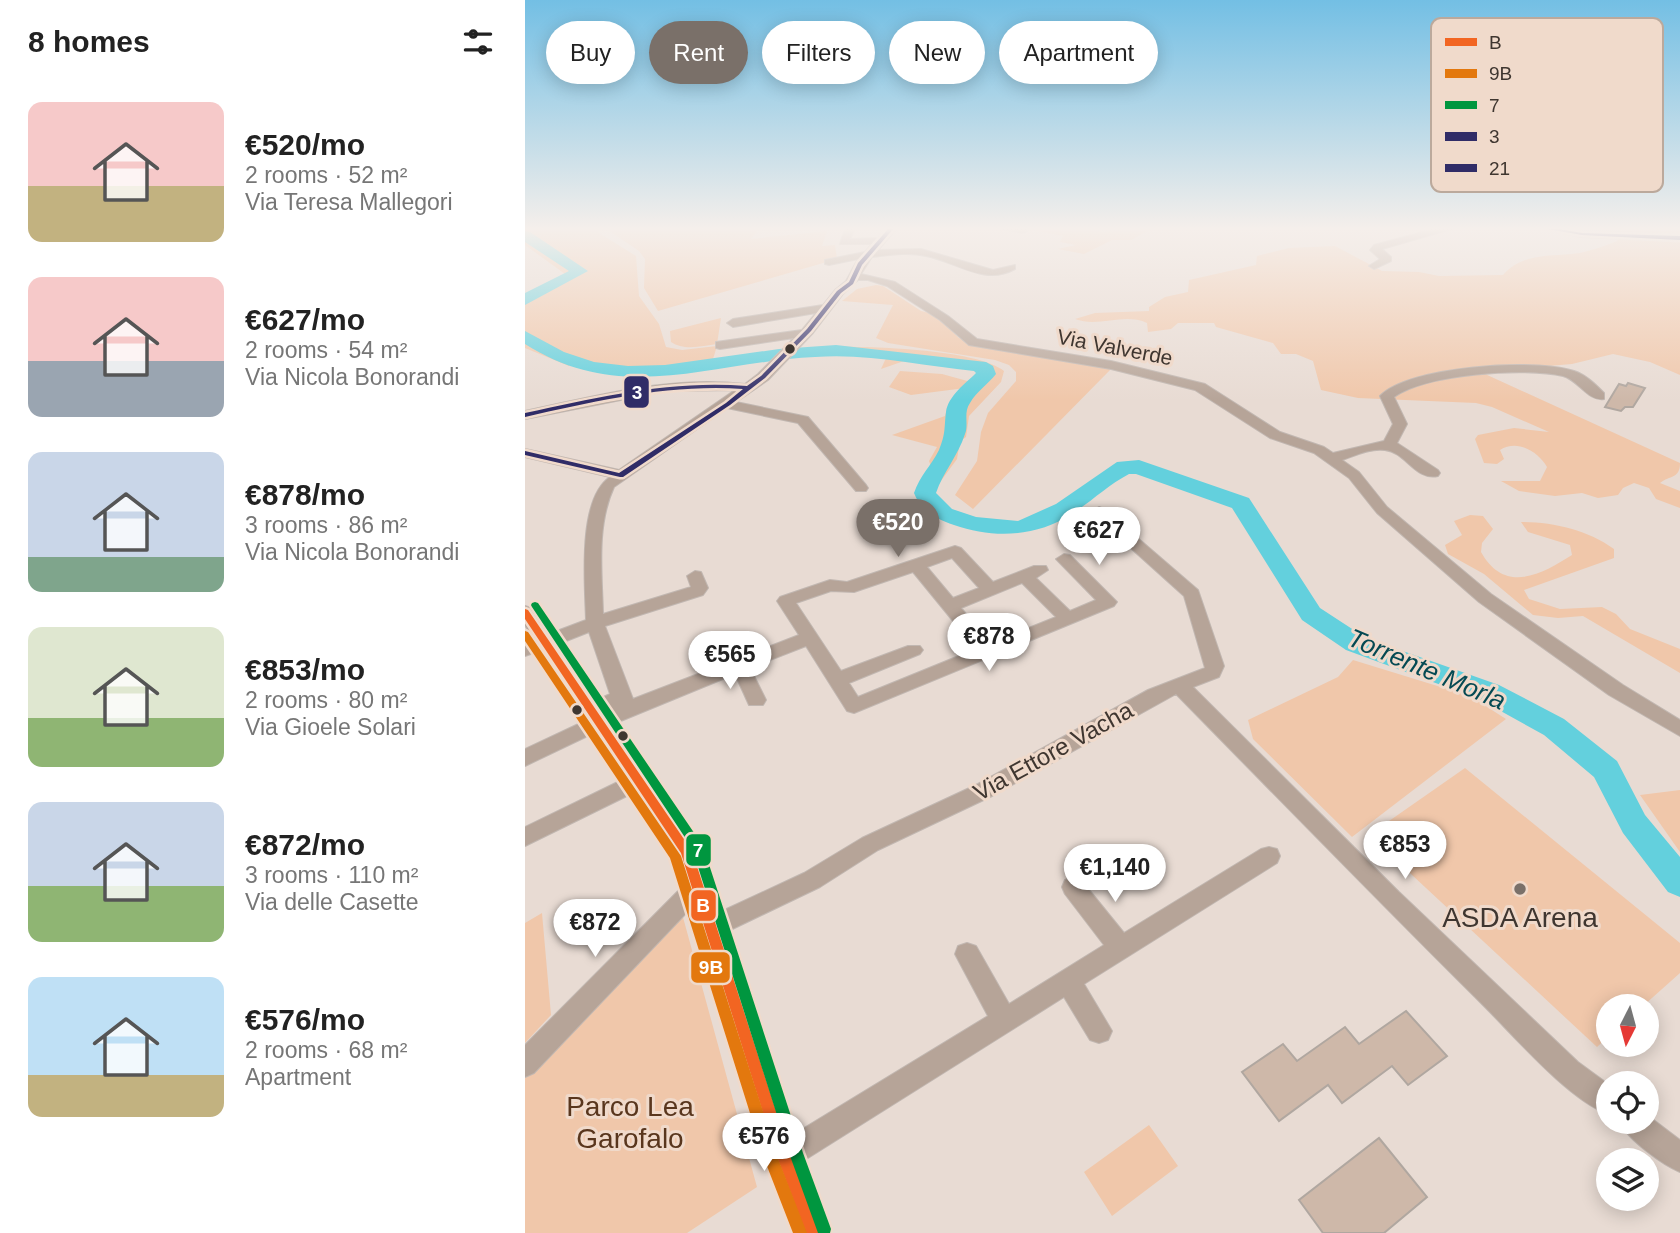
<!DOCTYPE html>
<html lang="en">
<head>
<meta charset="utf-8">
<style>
  body { margin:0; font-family:Helvetica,sans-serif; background:#f2f2f2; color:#222; height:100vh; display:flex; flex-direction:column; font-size:26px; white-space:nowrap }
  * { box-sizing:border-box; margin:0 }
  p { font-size:23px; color:#767676 }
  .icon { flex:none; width:38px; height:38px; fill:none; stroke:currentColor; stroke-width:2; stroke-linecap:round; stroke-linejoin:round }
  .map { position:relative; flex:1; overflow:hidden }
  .drawer { display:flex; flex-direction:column; background:#fff; width:525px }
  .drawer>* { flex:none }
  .guide { position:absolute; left:21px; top:21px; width:665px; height:63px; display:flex; gap:14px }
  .needle { width:46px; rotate:186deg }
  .controls { position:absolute; left:1071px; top:994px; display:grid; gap:14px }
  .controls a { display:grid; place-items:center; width:63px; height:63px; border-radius:50%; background:#fff; box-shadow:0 4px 18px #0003; font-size:35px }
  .price { position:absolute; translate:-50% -60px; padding:0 16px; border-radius:24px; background:#fff; color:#222; font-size:23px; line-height:46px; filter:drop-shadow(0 2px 4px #0008) }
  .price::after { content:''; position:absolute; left:50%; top:42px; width:21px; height:16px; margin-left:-10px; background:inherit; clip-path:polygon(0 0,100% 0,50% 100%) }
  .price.current { background:#7a7069; color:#fff }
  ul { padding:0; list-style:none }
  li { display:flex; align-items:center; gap:21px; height:175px; padding:0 28px }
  li span { display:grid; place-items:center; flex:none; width:196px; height:140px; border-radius:14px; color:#555 }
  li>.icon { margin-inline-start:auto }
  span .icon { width:84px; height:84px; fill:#fffc; stroke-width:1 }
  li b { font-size:30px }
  h2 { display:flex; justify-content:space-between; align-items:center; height:84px; padding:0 28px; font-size:30px }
  .tag { padding:0 24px; border-radius:32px; background:#fff; box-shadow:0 4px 18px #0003; font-size:24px; line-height:63px }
  .tag.current { background:#7a7069; color:#fff }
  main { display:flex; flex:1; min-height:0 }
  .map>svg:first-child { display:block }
  .green { fill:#f0c7aa }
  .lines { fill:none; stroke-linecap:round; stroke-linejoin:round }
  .river { fill:#63d0dd; fill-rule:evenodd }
  .building { fill:#ceb8a9; stroke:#b0a7a0; stroke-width:2 }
  .minor-casing { stroke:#c1b7b1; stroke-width:2 }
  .minor { fill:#b6a498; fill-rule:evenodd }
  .bus-1-casing { stroke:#f0dacb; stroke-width:5 }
  .bus-2-casing { stroke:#f0dacb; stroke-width:5 }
  .bus-3-casing { stroke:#f0dacb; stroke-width:5 }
  .bus-4-casing { stroke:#f0dacb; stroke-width:5 }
  .bus-5-casing { stroke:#f0dacb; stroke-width:5 }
  .bus-1 { fill:#f26522; fill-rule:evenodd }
  .bus-2 { fill:#e3780e; fill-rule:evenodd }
  .bus-3 { fill:#00963f; fill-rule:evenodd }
  .bus-4 { fill:#302c67; fill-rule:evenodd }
  .bus-5 { fill:#302c67; fill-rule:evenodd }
  .bus-dot { fill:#3f3630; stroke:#f0dacb; stroke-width:2.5 }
  .poi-dot { fill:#7a7069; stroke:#f0dacb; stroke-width:2.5 }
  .labels { text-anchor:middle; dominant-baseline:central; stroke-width:6; stroke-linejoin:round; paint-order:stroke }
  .far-street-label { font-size:21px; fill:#3f3630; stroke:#f0dacb }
  .street-label { font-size:24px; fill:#3f3630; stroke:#f0dacb }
  .water-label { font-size:26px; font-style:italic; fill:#054a53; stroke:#f0dacb }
  .near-poi-label { font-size:28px; fill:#3f3630; stroke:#f0dacb }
  .near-park-label { font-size:28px; fill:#59361d; stroke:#f0dacb }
  .key { fill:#f0dacb; stroke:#bba99c; stroke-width:2 }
  .key-label { font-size:19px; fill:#3f3630 }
  .line-badge { stroke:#f0dacb; stroke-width:2.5 }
  .badge-label { font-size:19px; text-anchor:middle; font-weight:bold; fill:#fff }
</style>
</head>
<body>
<main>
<section class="drawer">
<h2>8 homes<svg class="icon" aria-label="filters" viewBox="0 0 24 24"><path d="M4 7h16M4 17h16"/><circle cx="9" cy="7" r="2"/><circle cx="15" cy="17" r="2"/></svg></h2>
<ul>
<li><span style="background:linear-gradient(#f6c9c9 60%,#c2b280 0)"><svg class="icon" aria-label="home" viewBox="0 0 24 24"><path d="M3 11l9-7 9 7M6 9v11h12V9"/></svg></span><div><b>€520/mo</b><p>2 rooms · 52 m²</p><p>Via Teresa Mallegori</p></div></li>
<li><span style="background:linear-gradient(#f6c9c9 60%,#9aa5b1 0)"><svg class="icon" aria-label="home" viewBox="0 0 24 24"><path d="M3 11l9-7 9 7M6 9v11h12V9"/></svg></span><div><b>€627/mo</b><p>2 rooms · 54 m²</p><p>Via Nicola Bonorandi</p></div></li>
<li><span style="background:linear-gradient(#c9d6e8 75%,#7fa58c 0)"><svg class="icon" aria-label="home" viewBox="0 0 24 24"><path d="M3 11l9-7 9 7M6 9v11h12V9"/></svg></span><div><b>€878/mo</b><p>3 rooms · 86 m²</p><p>Via Nicola Bonorandi</p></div></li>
<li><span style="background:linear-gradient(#dfe7d0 65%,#8fb573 0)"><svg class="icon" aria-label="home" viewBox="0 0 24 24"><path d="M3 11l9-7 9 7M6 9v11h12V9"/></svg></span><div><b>€853/mo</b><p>2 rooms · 80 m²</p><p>Via Gioele Solari</p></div></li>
<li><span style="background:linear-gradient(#c9d6e8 60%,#8fb573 0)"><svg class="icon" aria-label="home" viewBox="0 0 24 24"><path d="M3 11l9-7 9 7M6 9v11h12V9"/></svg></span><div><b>€872/mo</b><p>3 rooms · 110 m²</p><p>Via delle Casette</p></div></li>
<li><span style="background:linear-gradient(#bfe0f5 70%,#c2b280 0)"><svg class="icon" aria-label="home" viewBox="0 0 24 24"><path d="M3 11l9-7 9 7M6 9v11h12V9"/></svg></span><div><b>€576/mo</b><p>2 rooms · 68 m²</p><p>Apartment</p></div></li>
</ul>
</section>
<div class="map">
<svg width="1155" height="1233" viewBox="0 0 1155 1233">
  <rect width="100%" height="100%" fill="#e8dbd3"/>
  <path class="green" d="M0,228H73L74,233L111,256L114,296L134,324L141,347L157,350L192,346L188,359C139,366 95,374 47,358L44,366L0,348V294L40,274L0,245Z
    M80,228H234L226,239L302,231L297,246L310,245L312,259L133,311L119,288L120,259L114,251Z
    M500,228H572L569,230L577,232L628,228L606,240H587L559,254L533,249L551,245L535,242L538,236Z
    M1098,228H1155V375L1125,362L1088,354L1047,364L974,370L960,374L1155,463C1155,479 1145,475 1135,483L1155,491V508L1131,499L1124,488L1109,483L1098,488L1093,495L1073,498L1057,493L1030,496L994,491L976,481H1015L1022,467C1013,451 992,439 975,450L979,459L972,464L959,463L950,439L953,435L989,428L1024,432L967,407L951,403L833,398L796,390L788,361L771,354H756L748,343L691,327L689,323H653L646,329L623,332L622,323C599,312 574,328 550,319L570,313L624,311V307L640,297L663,292L664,280L731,265L732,256L764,248L810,246L857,271L894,272L914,276L978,275C998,252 1027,257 1055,253C1068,250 1080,246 1092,241Z
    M351,285L358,286L396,311L409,314L434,338L447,344L587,368L448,509L430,495L452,461L456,432L463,413L491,381V372L484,365L470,360L363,343L351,338L368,305L317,301L332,289Z
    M196,318L192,344C177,346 159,351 146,342L145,331Z
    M304,347C342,346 451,349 479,371L476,382L444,416L441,437L435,441L432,459L413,485L404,461L412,447L367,435L420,416C426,387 458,396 465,370L449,365L379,361L356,369L361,358L303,354Z
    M375,371L417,374L446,382L440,388L386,395L364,387Z
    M945,515L958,516L968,529L957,543L956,552C980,595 1017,574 1047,555L1045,545L1003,532L996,522C1028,522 1063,530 1089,549V558L999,590L1004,599L1035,609L1077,607L1091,614L1105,629L1155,649V673L1058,616L1033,618L1008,615L959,574L923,554L920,545L937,535L929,521Z
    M828,660L945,696L981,719L827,837L728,739L723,720L813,677Z
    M940,768L1155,943V973L1118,1006H1083V1037L1072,1047L844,835Z
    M1155,790V852L1115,795Z
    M156,910L232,1187L162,1233H0V1073Z
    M17,913L26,1015L0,1043V923Z
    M624,1125L653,1166L587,1216L559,1172Z"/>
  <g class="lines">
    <path class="river" d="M0,231L5,232L63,271L0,305V293L44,271L0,242Z
      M0,331L39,352L69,362L103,366L140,365L254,349L311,345L461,362L468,366L471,374C463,384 451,392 445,403C438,413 444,424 440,434C433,456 418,472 411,493L427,509L451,517L493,521L531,504L592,462L614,460L724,498L795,608L841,638L974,685L1039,719L1092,761L1120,815L1155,857V897L1143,892L1098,833L1069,777L1019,735L954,699L821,650L777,620L707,508L611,474H604C583,485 567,501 547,514C511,537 469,539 429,525C411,519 396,511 389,493C395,475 406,466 414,450C421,433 419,428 421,412C423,396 441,383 451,373L449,371C397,366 344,353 290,357C186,362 97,406 0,344Z"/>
  </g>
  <path class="building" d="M1103,383L1120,388L1108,407H1100L1096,411L1080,407L1094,384L1101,386Z
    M881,1011L922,1056L883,1085L867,1066L817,1103L803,1085L754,1121L717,1072L758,1044L772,1061L820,1027L834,1044Z
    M854,1138L902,1197L859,1233H798L774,1200Z"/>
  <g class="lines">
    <defs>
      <path id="minor" d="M320,228H330L325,239L353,238L362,228H372L353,250L396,249L468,270L490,265V269C459,286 432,262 401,256C383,252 365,255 347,257L336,274L370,282L423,316L452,339L586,361L680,384L755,432L799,447L808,453L859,441L868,424L855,396C883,366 1011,358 1049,371C1061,375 1070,384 1079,393V399C1064,402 1053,380 1038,376C1000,367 901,374 869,397L882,424L872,443L913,470L915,473L913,476C890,481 881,452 860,450C846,448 831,455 817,460L834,472L862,507L966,594L1098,685L1155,720V736L1084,695L954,602L852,513L824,478L789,453L745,438L670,390L586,369L444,345L415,320L362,286L343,280H333L318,294L288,333L243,380L211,402L283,417L341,485L343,488L341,491H331L273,423L202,408L89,487C71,526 77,573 78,614L166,587L162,576L170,571L176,572L183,588L178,595L80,626L108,699L274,635L252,601L255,597L305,580L322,582L430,546L436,548L468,582L509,566H521L523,570L511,578L545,611L571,600L531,559L539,554L545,555L592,602L589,606L329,713L322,711L281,646L225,668L241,700L238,705H224L210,674L86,725L169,845L185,885L193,913L279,873L337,838L453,784L623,690L680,668L659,596L569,515L566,512L574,507L579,509L673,590L699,666L694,677L668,687L874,892L1053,1062L1083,1084V1114C1044,1100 991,1038 960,1007C856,904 754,799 651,694L467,796L353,850L295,887L199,933L266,1136L463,1016L430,954L433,946L442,943L451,946L484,1004L579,945L540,894L537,887L540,880L548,877L556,880L599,933L736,849L744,847L752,849L755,856L752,863L559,984L587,1031L583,1040L574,1043L565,1040L539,997L275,1163L303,1233H273L245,1157L167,907L9,1073L0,1077V1045L160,884L151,854L110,792L0,846V827L101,778L71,732L0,766V749L62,720L17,650L0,656V643L9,640L0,625V606L6,608L24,634L61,620C60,584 52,499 85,477L0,457V449L94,470L210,390L141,391L0,419V411C73,396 145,375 220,384L233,374L269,338L195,349L191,348V342L277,330L291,313L208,327L202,323L208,319L298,305L310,290L321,281L333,259L304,265L300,264V260L340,252L347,244H315ZM427,558L454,588L428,598L402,567ZM388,572L451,649L333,697L324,683L395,654L398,650L395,646H383L316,671L271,603L306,591L329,592ZM497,583L531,617L466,643L436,608ZM64,632L85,694L70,701L31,645Z
        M473,228H502L503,230L498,233Z
        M913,228H930L857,249L866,257V261L849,269L844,266L855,259L845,250L849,245Z
        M1013,228L1155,235V241L1057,237Z
        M1122,1115L1155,1140V1172C1138,1165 1102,1139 1095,1122H1122Z"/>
    </defs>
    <use href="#minor" class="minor-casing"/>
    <use href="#minor" class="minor"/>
    <defs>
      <path id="bus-1" d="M0,609L3,610L167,851L266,1157L295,1233H281L252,1157L156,853L0,619Z"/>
      <path id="bus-2" d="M0,631L3,632L156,856L254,1161L282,1233H268L240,1161L145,858L0,641Z"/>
      <path id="bus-3" d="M10,602L13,603L178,846L278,1153L306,1229L305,1233H293L264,1153L167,848L7,607L6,605L7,603Z"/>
      <path id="bus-4" d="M364,228H369L337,265L328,284L316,293L286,331L240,378L205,405L98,477H95L0,455V451L94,473L201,403L218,389C143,384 72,401 0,417V413C76,397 144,380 222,386L236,376L282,329L312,291L324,282L333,263Z"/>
      <path id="bus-5" d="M1017,228H1029L1057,233L1155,236V240L1057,235Z"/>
    </defs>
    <use href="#bus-1" class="bus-1-casing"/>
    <use href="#bus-2" class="bus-2-casing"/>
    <use href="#bus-3" class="bus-3-casing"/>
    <use href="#bus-4" class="bus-4-casing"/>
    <use href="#bus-5" class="bus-5-casing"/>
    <use href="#bus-1" class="bus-1"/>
    <use href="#bus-2" class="bus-2"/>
    <use href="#bus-3" class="bus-3"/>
    <use href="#bus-4" class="bus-4"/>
    <use href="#bus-5" class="bus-5"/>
  </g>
  <linearGradient id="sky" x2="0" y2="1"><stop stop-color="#73bfe4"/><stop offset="0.57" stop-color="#f5efeb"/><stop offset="1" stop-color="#f5efeb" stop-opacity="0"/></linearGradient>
  <rect width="1155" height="401" fill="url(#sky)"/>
  <g class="bus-dot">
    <circle cx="265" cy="349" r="6"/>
    <circle cx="52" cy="710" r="6"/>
    <circle cx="98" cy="736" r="6"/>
  </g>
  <circle class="poi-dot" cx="995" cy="889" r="7"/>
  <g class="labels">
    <g class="far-street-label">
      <text transform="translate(590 347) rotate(11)">Via Valverde</text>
    </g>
    <g class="street-label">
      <text transform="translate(528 751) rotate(-29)">Via Ettore Vacha</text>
    </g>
    <g class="water-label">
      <text transform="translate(902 669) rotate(23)">Torrente Morla</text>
    </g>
    <g class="near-poi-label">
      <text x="995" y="917">ASDA Arena</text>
    </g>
    <g class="near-park-label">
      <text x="105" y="1106">Parco Lea<tspan x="105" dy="32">Garofalo</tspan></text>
    </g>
  </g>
  <rect x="906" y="18" width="232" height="174" rx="10" class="key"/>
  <rect x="920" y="38" width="32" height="8" fill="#f26522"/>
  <rect x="920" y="69" width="32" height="9" fill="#e3780e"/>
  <rect x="920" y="101" width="32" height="8" fill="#00963f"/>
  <rect x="920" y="132" width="32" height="9" fill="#302c67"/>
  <rect x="920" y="164" width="32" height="8" fill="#302c67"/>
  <g class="key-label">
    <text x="964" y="49">B</text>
    <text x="964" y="80">9B</text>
    <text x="964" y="112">7</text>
    <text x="964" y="143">3</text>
    <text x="964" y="175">21</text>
  </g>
  <g class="line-badge">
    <rect x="98" y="375" width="27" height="34" rx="7" fill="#302c67"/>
    <rect x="160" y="833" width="27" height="34" rx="7" fill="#00963f"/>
    <rect x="165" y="889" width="27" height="33" rx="7" fill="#f26522"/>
    <rect x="165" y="951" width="41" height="33" rx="7" fill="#e3780e"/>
  </g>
  <g class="badge-label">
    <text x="112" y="399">3</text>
    <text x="173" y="857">7</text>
    <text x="178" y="912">B</text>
    <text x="186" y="974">9B</text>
  </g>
</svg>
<div class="controls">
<a><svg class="needle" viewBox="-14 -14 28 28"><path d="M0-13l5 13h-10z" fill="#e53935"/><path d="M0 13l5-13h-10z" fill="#767676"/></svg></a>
<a><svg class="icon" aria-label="locate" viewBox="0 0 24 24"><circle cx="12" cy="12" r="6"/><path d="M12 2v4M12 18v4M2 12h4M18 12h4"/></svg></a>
<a><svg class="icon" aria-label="layers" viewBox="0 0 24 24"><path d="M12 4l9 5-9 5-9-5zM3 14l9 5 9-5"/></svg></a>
</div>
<b class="price current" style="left:373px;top:559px">€520</b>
<b class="price" style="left:574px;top:567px">€627</b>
<b class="price" style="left:464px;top:673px">€878</b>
<b class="price" style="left:205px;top:691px">€565</b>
<b class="price" style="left:880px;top:881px">€853</b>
<b class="price" style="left:590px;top:904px">€1,140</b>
<b class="price" style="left:70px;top:959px">€872</b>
<b class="price" style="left:239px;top:1173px">€576</b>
<div class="guide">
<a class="tag">Buy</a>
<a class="tag current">Rent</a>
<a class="tag">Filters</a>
<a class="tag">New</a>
<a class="tag">Apartment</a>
</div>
</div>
</main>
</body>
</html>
